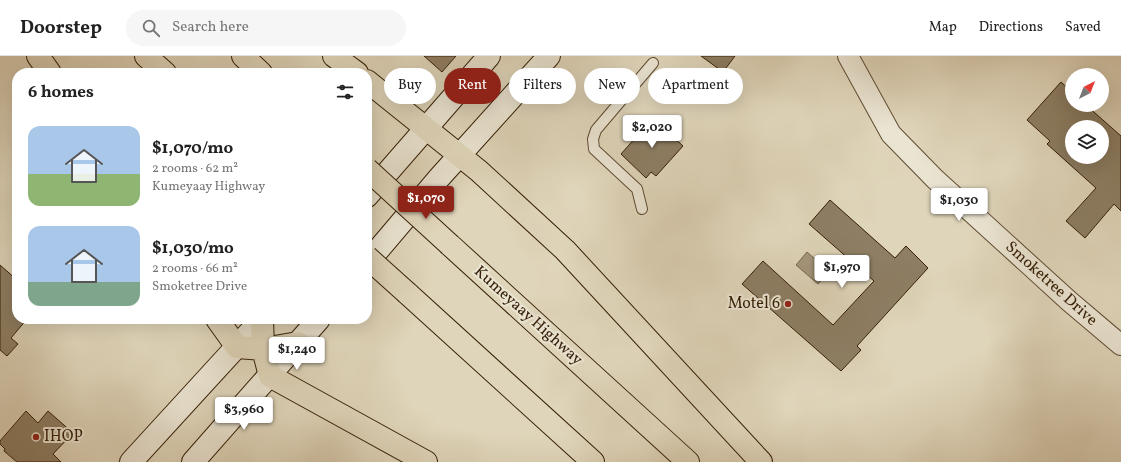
<!DOCTYPE html>
<html lang="en">
<head>
<meta charset="utf-8">
<style>
  body { margin:0; font-family:Vollkorn,serif; background:#f6f6f6; color:#222; height:100vh; display:flex; flex-direction:column; font-size:15px; white-space:nowrap }
  * { box-sizing:border-box; margin:0 }
  p { font-size:13px; color:#767676 }
  .icon { flex:none; width:22px; height:22px; fill:none; stroke:currentColor; stroke-width:2; stroke-linecap:round; stroke-linejoin:round }
  .map { position:relative; flex:1; overflow:hidden }
  .panel { position:absolute; left:12px; top:12px; width:360px; height:256px; display:flex; flex-direction:column; background:#fff; border-radius:16px; box-shadow:0 4px 16px #0002 }
  .panel>* { flex:none }
  .guide { position:absolute; left:384px; top:12px; width:380px; height:36px; display:flex; gap:8px }
  .needle { width:26px; rotate:42deg }
  .tools { position:absolute; left:1065px; top:12px; display:grid; gap:8px }
  .tools a { display:grid; place-items:center; width:44px; height:44px; border-radius:50%; background:#fff; box-shadow:0 4px 16px #0002; font-size:20px }
  .price { position:absolute; translate:-50% -34px; padding:0 9px; border-radius:4px; background:#fff; color:#222; font-size:13px; line-height:26px; filter:drop-shadow(0 1px 2px #0008) }
  .price::after { content:''; position:absolute; left:50%; top:24px; width:12px; height:9px; margin-left:-6px; background:inherit; clip-path:polygon(0 0,100% 0,50% 100%) }
  .price.active { background:#8f2418; color:#fff }
  ul { padding:0; list-style:none }
  li { display:flex; align-items:center; gap:12px; height:100px; padding:0 16px }
  li span { display:grid; place-items:center; flex:none; width:112px; height:80px; border-radius:12px; color:#555 }
  li>.icon { margin-inline-start:auto }
  span .icon { width:48px; height:48px; fill:#fffc; stroke-width:1 }
  li b { font-size:17px }
  h2 { display:flex; justify-content:space-between; align-items:center; height:48px; padding:0 16px; font-size:17px }
  .chip { padding:0 14px; border-radius:18px; background:#fff; box-shadow:0 4px 16px #0002; font-size:14px; line-height:36px }
  .chip.active { background:#8f2418; color:#fff }
  header { display:flex; align-items:center; gap:24px; box-sizing:border-box; height:56px; padding:0 20px; background:#fff; border-bottom:1px solid #e0e0e0 }
  header strong { font-size:19px }
  nav { display:flex; gap:22px; margin-inline-start:auto; font-size:14px }
  .search { width:280px; height:36px; background:#f6f6f6; display:flex; align-items:center; gap:10px; box-sizing:border-box; padding:0 14px; border-radius:22px; color:#767676; font-size:15px }
  .map>svg:first-child { display:block }
  .water { fill:#a5977d; stroke:#78674d }
  .building { fill:#8d7e64; stroke:#351f06; fill-rule:evenodd }
  .lines { fill:none; stroke-linecap:round; stroke-linejoin:round }
  .service-casing { stroke:#604c33; stroke-width:12 }
  .minor-casing { stroke:#604c33; stroke-width:22 }
  .secondary-casing { stroke:#351f06; stroke-width:24 }
  .motorway-casing { stroke:#351f06; stroke-width:24 }
  .service { stroke:#eae4d2; stroke-width:10 }
  .minor { stroke:#eae4d2; stroke-width:20 }
  .secondary { stroke:#eae4d2; stroke-width:22 }
  .motorway { stroke:#dfd5ba; stroke-width:22 }
  .motorway-bridge-casing { stroke:#351f06; stroke-width:24; stroke-linecap:butt }
  .motorway-bridge { stroke:#dfd5ba; stroke-width:22 }
  .poi-dot { fill:#8f2418; stroke:#eae4d2; stroke-width:1.5 }
  .labels { text-anchor:middle; dominant-baseline:central; stroke-width:4; stroke-linejoin:round; paint-order:stroke }
  .street-label { font-size:16px; fill:#351f06; stroke:#eae4d2 }
  .poi-label { font-size:16px; fill:#351f06; stroke:#eae4d2; text-anchor:end }
</style>
</head>
<body>
<header>
<strong>Doorstep</strong>
<div class="search"><svg class="icon" aria-label="search" viewBox="0 0 24 24"><circle cx="10" cy="10" r="6"/><path d="M15 15l6 6"/></svg>Search here</div>
<nav><a>Map</a><a>Directions</a><a>Saved</a></nav>
</header>
<div class="map">
<svg width="1121" height="406" viewBox="0 0 1121 406">
  <rect width="100%" height="100%" fill="#dfd5ba"/>
  <filter id="stains"><feTurbulence type="fractalNoise" baseFrequency=".005" numOctaves="4"/><feColorMatrix values="0 0 0 0 .2 0 0 0 0 .09 0 0 0 0 .02 0 0 0 .5 -.17"/></filter>
  <radialGradient id="worn" r=".72"><stop offset=".6" stop-color="#630" stop-opacity="0"/><stop offset="1" stop-color="#630" stop-opacity=".3"/></radialGradient>
  <path class="water" d="M807,196L829,215L818,228L796,209Z"/>
  <path class="building" d="M424,0H456L442,16Z
    M701,0H735L723,16Z
    M1061,26L1072,36V49H1086L1121,80V155L1114,148L1085,182L1066,165L1096,132L1047,88L1050,85L1027,64ZM1072,71H1102V101H1072Z
    M653,62L683,90L656,120L651,116L646,122L621,98Z
    M830,144L895,202L906,190L928,212L857,290L861,294L841,315L742,228L763,205L833,269L874,225L809,168Z
    M0,209L17,224V263H27L11,282L18,288L7,300L0,294Z
    M26,355L38,367L48,355L73,377L53,398L61,406H17L4,395L5,393L0,388V385Z"/>
  <g class="lines">
    <defs>
      <path id="service" d="M642,153L637,133L594,93L593,83L596,74L653,7"/>
      <path id="minor" d="M848,0L891,78L935,123L1069,245L1121,289"/>
      <path id="secondary" d="M367,140L489,0
        M367,207L439,122L549,0
        M131,406L262,263
        M193,406L319,263"/>
      <path id="motorway" d="M38,0L50,17
        M146,0L165,17
        M243,0L261,17
        M334,0L357,17
        M367,25L479,115L565,194L761,406
        M450,189L688,406
        M407,237L593,406
        M217,263L237,291L263,293L298,287
        M262,263L263,293L270,320L426,406"/>
    </defs>
    <use href="#service" class="service-casing"/>
    <use href="#minor" class="minor-casing"/>
    <use href="#secondary" class="secondary-casing"/>
    <use href="#motorway" class="motorway-casing"/>
    <use href="#service" class="service"/>
    <use href="#minor" class="minor"/>
    <use href="#secondary" class="secondary"/>
    <use href="#motorway" class="motorway"/>
    <defs>
      <path id="motorway-bridge" d="M367,113L450,189
        M367,201L407,237"/>
    </defs>
    <use href="#motorway-bridge" class="motorway-bridge-casing"/>
    <use href="#motorway-bridge" class="motorway-bridge"/>
  </g>
  <g class="poi-dot">
    <circle cx="788" cy="248" r="4"/>
    <circle cx="36" cy="381" r="4"/>
  </g>
  <g class="labels">
    <g class="street-label">
      <text transform="translate(1051 228) rotate(42)">Smoketree Drive</text>
      <text transform="translate(528 260) rotate(42)">Kumeyaay Highway</text>
    </g>
    <g class="poi-label">
      <text x="780" y="248">Motel 6</text>
      <text x="44" y="381" text-anchor="start">IHOP</text>
    </g>
  </g>
  <rect width="100%" height="100%" filter="url(#stains)"/>
  <rect width="100%" height="100%" fill="url(#worn)"/>
</svg>
<div class="tools">
<a><svg class="needle" viewBox="-14 -14 28 28"><path d="M0-13l5 13h-10z" fill="#e53935"/><path d="M0 13l5-13h-10z" fill="#767676"/></svg></a>
<a><svg class="icon" aria-label="layers" viewBox="0 0 24 24"><path d="M12 4l9 5-9 5-9-5zM3 14l9 5 9-5"/></svg></a>
</div>
<b class="price" style="left:652px;top:93px">$2,020</b>
<b class="price active" style="left:426px;top:164px">$1,070</b>
<b class="price" style="left:959px;top:166px">$1,030</b>
<b class="price" style="left:842px;top:233px">$1,970</b>
<b class="price" style="left:297px;top:315px">$1,240</b>
<b class="price" style="left:244px;top:375px">$3,960</b>
<div class="guide">
<a class="chip">Buy</a>
<a class="chip active">Rent</a>
<a class="chip">Filters</a>
<a class="chip">New</a>
<a class="chip">Apartment</a>
</div>
<section class="panel">
<h2>6 homes<svg class="icon" aria-label="filters" viewBox="0 0 24 24"><path d="M4 7h16M4 17h16"/><circle cx="9" cy="7" r="2"/><circle cx="15" cy="17" r="2"/></svg></h2>
<ul>
<li><span style="background:linear-gradient(#a9c7e8 60%,#8fb573 0)"><svg class="icon" aria-label="home" viewBox="0 0 24 24"><path d="M3 11l9-7 9 7M6 9v11h12V9"/></svg></span><div><b>$1,070/mo</b><p>2 rooms · 62 m²</p><p>Kumeyaay Highway</p></div></li>
<li><span style="background:linear-gradient(#a9c7e8 70%,#7fa58c 0)"><svg class="icon" aria-label="home" viewBox="0 0 24 24"><path d="M3 11l9-7 9 7M6 9v11h12V9"/></svg></span><div><b>$1,030/mo</b><p>2 rooms · 66 m²</p><p>Smoketree Drive</p></div></li>
</ul>
</section>
</div>
</body>
</html>
